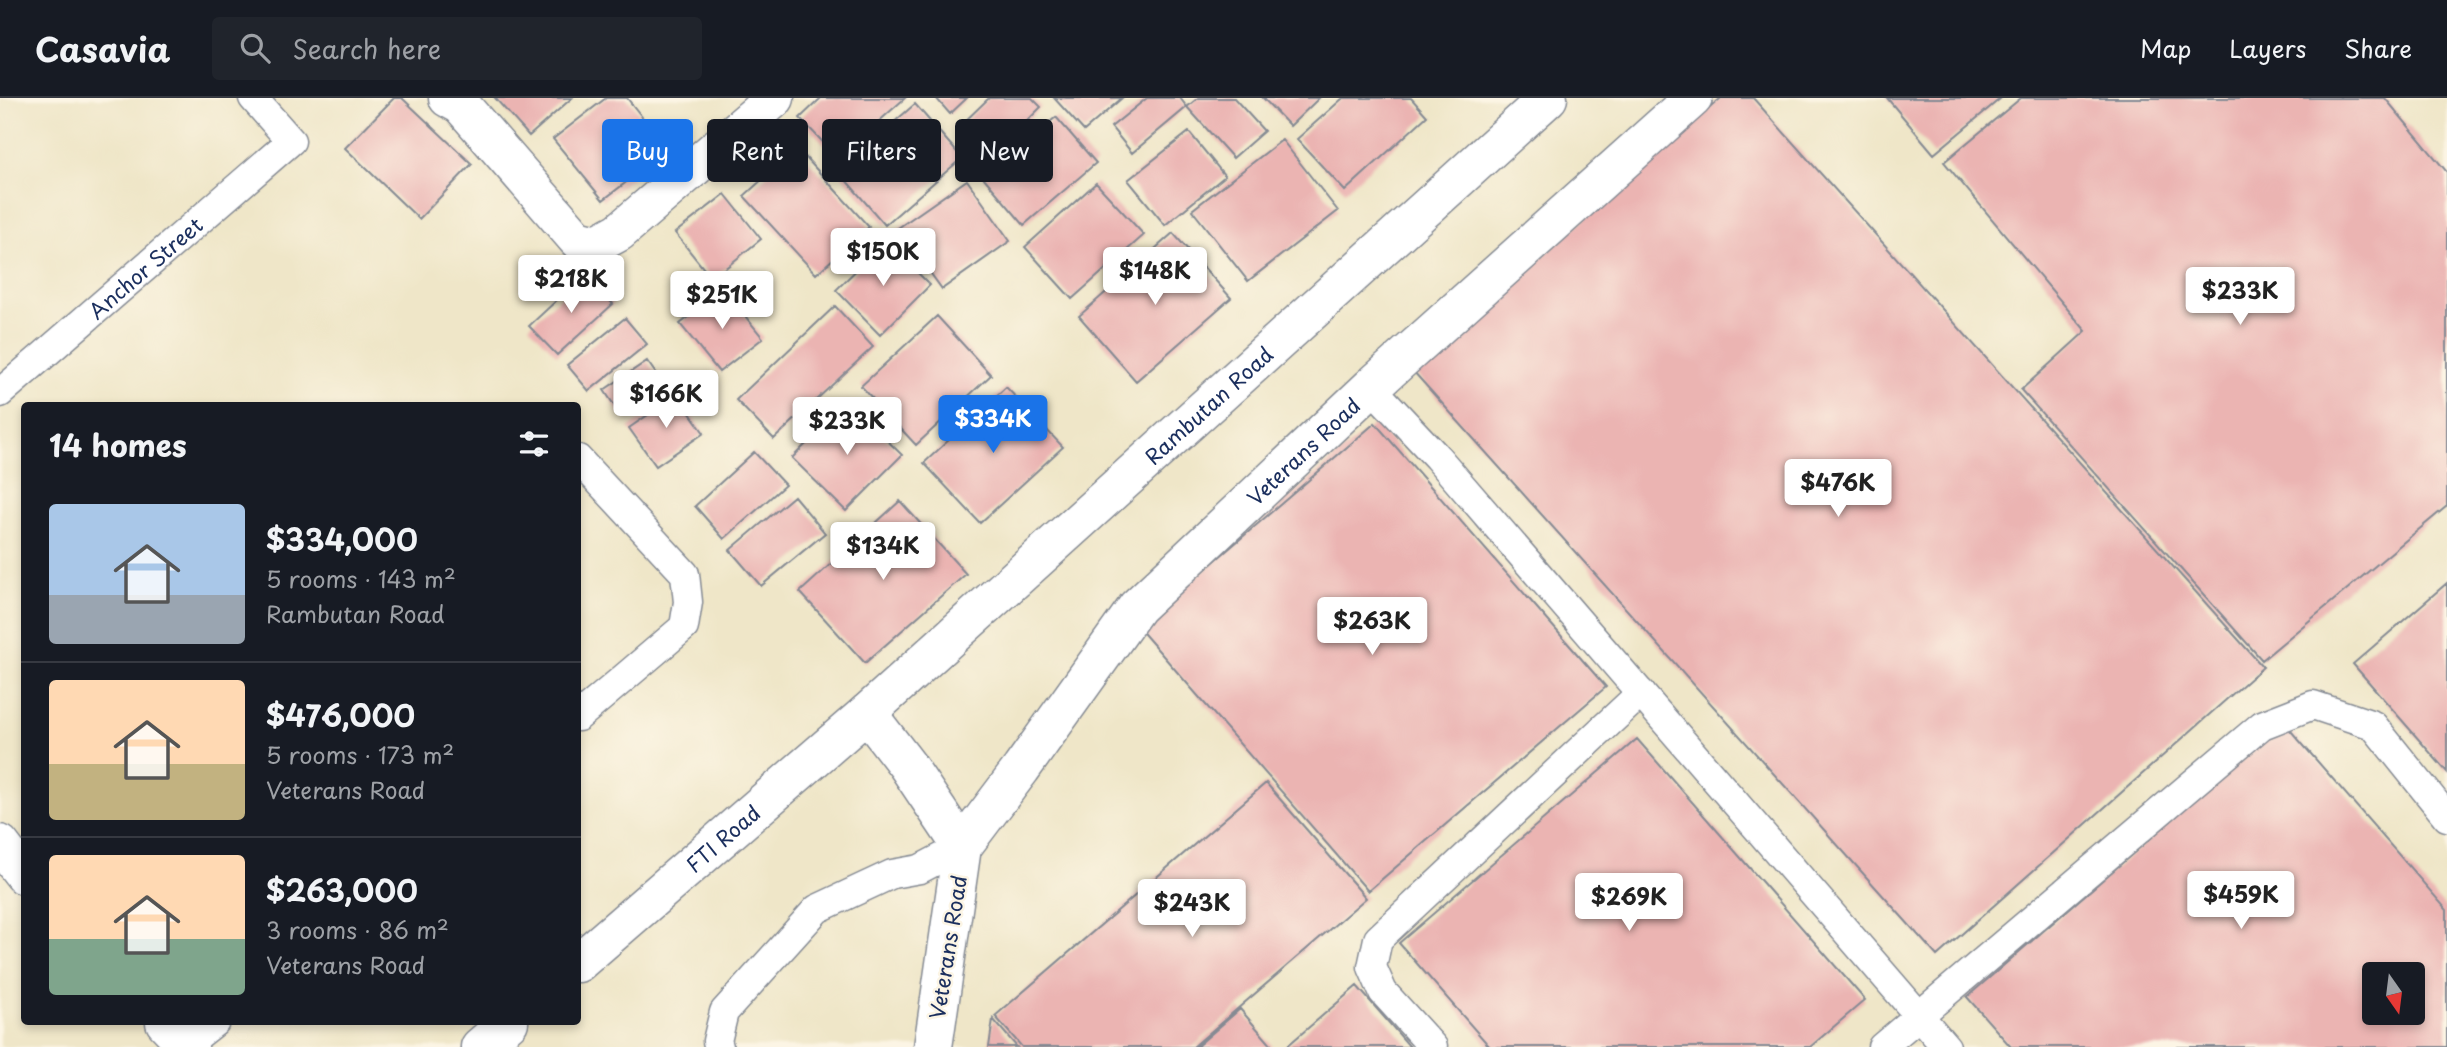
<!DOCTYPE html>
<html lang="en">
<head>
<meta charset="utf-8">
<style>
  body { margin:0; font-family:"Playpen Sans",sans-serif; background:#20242c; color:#f1f3f6; height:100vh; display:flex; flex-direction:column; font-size:26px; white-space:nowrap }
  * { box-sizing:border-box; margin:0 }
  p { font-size:23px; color:#9ea1a6 }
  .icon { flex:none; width:38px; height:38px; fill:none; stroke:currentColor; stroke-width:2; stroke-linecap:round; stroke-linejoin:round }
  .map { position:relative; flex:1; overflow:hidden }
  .panel { position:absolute; left:21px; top:304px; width:560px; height:623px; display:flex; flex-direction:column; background:#171b24; border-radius:7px; box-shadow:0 4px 10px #0003 }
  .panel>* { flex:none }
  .hud { position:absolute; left:602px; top:21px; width:665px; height:63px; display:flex; gap:14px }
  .needle { width:46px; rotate:166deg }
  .tools { position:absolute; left:2362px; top:864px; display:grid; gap:14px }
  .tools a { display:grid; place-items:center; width:63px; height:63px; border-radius:7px; background:#171b24; box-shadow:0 4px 10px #0003; font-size:35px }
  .price { position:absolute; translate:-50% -60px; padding:0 16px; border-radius:7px; background:#fff; color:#222; font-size:23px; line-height:46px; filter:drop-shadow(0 2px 4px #0008) }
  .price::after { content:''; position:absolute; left:50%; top:42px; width:21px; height:16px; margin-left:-10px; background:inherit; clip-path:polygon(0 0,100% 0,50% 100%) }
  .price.selected { background:#1a73e8; color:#fff }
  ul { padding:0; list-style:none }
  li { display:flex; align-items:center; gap:21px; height:175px; padding:0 28px }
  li+li { border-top:2px solid #363941 }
  li span { display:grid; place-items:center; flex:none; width:196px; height:140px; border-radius:7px; color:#555 }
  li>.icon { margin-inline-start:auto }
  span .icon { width:84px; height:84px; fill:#fffc; stroke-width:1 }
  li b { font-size:30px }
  h2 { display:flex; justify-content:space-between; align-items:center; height:84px; padding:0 28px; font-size:30px }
  .chip { padding:0 24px; border-radius:7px; background:#171b24; box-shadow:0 4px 10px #0003; font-size:24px; line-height:63px }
  .chip.selected { background:#1a73e8; color:#fff }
  header { display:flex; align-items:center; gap:42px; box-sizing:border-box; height:98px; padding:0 35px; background:#171b24; border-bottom:2px solid #363941 }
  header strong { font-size:33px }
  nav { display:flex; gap:38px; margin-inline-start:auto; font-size:24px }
  .search { width:490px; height:63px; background:#20242c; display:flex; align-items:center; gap:18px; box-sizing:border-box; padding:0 24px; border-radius:7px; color:#9ea1a6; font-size:26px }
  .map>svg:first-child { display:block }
  .building { fill:#ebb4b2; fill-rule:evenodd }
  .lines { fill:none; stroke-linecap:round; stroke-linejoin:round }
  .service-casing { stroke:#858a93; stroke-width:31 }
  .minor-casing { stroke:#858a93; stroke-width:41 }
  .tertiary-casing { stroke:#858a93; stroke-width:41 }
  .service { stroke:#fff; stroke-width:28 }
  .minor { stroke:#fff; stroke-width:38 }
  .tertiary { stroke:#fff; stroke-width:38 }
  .labels { text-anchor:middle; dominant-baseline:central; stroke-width:5; stroke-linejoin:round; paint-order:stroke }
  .street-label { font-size:21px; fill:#1b2f5e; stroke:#fcf5e5 }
</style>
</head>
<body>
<header>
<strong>Casavia</strong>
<div class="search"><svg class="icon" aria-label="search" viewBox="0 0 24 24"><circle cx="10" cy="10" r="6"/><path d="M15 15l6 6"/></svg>Search here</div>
<nav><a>Map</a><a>Layers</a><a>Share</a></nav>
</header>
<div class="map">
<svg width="2447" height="949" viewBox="0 0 2447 949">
  <rect width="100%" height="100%" fill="#fcf5e5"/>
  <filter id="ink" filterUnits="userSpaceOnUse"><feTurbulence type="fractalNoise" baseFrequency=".0143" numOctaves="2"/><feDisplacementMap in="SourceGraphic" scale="14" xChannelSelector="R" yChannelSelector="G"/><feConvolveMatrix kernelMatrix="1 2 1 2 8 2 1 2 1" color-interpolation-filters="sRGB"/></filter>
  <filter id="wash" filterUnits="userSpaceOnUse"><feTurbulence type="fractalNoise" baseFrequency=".00686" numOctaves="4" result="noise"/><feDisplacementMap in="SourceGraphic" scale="28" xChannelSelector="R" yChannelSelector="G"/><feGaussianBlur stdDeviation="1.57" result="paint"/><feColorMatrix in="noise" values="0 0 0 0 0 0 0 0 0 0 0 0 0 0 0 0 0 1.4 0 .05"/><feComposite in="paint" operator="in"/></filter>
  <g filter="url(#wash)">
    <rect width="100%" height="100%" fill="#efe6c8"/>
    <g id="blocks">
      <path class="building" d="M394,0H402L472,66L419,121L345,50Z
        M495,0H572L529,38Z
        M606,0H627L668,52L603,102L553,41Z
        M821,0H905L838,60L800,20Z
        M936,0H967L950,16Z
        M989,0H1032L1041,9L990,60L959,29Z
        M1054,0H1122L1084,33Z
        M1147,0H1180L1187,9L1198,0H1234L1264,33L1233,60L1187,9L1132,55L1111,29Z
        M1263,0H1319L1290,28Z
        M1343,0H1411L1427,18L1345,93L1297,41Z
        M1721,0H1753L2263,569L1937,858L1413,273Z
        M1887,0H2001L1934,56Z
        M2021,0H2385L2447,74V408L2262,562L2021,292L2086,233L1944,64Z
        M915,6L962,60L885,127L838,73Z
        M1056,19L1096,65L1024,127L984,80Z
        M1189,34L1225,78L1165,127L1128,82Z
        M1282,42L1338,113L1248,183L1192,112Z
        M797,50L869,129L816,176L744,98Z
        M967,82L1010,143L942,191L898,130Z
        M1096,85L1144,137L1072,201L1025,149Z
        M725,96L761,141L712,181L675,135Z
        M1173,135L1231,200L1136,283L1079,218Z
        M886,143L930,187L880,237L836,192Z
        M585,176L613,206L557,257L529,228Z
        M724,192L763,240L719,274L680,226Z
        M835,208L873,249L774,341L736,302Z
        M937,218L991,277L916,347L861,288Z
        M625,220L647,246L589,293L567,267Z
        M647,263L664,287L620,316L604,292Z
        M1006,289L1063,349L980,425L924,365Z
        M677,297L704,335L656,368L629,330Z
        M848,304L902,357L846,413L792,360Z
        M1375,325L1606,589L1368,793L1138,529Z
        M754,354L785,387L724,441L695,408Z
        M794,398L825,435L761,488L730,452Z
        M900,403L966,476L865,565L800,494Z
        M2447,485V674L2353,566Z
        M2284,625L2447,812V949H2011L1967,899ZM2375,877H2413V915H2375Z
        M1637,641L1865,902L1810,949H1490L1399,845Z
        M1266,685L1366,800L1193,949H1022L995,918Z
        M1357,888L1410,949H1286Z
        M1240,911L1273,949H1196Z
        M993,921L1017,949H989Z"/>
    </g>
  </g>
  <g filter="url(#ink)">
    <use href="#blocks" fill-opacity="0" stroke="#858a93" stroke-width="2"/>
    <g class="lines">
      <defs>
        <g id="service">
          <path d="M1371,289L1437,359L1946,949"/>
          <path id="s1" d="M0,295L291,43L253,0"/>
          <path d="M578,361L685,476L688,504L684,529L578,619"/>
          <path d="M187,946L215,924"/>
          <path d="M719,949L717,943L724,914L817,811L892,776L920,771L962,749"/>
          <path d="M1433,949L1383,894L1372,869L1378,841L1641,595"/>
          <path d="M1882,949L2262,627L2313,607L2373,627L2447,719"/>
        </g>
        <g id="minor">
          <path d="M448,0L461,7L577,141L597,146L619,134L775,0"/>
          <path d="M0,746L24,777"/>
          <path id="s2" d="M962,749L1021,671L1137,509L1371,289L1693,0"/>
          <path d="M165,924L189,949"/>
        </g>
        <g id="tertiary">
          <path d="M867,615L907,667L962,749L933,949"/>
          <path id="s3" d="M578,865L867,615L1548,0"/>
          <path d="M480,949L509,924"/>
        </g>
      </defs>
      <use href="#service" class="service-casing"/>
      <use href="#minor" class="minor-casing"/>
      <use href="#tertiary" class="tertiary-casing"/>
      <use href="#service" class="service"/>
      <use href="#minor" class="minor"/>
      <use href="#tertiary" class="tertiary"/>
    </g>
  </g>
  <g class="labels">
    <g class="street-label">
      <text stroke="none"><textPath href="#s1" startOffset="192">Anchor Street</textPath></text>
      <text stroke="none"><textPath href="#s3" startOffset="842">Rambutan Road</textPath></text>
      <text stroke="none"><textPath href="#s2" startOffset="525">Veterans Road</textPath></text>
      <text stroke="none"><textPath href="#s3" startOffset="191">FTI Road</textPath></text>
      <text transform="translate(947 849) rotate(-81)">Veterans Road</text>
    </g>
  </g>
</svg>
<div class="tools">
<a><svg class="needle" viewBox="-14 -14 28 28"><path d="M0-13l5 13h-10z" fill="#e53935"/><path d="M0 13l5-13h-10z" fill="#9ea1a6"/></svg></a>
</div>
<b class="price" style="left:883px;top:190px">$150K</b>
<b class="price" style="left:1155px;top:209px">$148K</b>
<b class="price" style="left:571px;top:217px">$218K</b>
<b class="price" style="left:2240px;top:229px">$233K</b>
<b class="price" style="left:722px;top:233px">$251K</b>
<b class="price" style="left:666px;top:332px">$166K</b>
<b class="price selected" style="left:993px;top:357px">$334K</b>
<b class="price" style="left:847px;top:359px">$233K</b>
<b class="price" style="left:1838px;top:421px">$476K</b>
<b class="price" style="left:883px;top:484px">$134K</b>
<b class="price" style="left:1372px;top:559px">$263K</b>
<b class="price" style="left:2241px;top:833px">$459K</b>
<b class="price" style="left:1629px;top:835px">$269K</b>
<b class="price" style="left:1192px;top:841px">$243K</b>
<div class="hud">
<a class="chip selected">Buy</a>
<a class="chip">Rent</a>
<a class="chip">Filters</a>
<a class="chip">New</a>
</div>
<section class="panel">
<h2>14 homes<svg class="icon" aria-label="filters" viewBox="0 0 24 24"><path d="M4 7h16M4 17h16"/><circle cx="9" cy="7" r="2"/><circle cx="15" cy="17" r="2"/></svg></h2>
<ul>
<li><span style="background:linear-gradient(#a9c7e8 65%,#9aa5b1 0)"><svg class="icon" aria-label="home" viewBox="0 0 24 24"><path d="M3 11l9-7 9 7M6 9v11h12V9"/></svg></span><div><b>$334,000</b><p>5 rooms · 143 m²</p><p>Rambutan Road</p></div></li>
<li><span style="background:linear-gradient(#ffd9b3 60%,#c2b280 0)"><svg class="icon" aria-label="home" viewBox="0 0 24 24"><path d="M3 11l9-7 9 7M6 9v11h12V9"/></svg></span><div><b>$476,000</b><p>5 rooms · 173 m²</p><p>Veterans Road</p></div></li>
<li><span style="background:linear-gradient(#ffd9b3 60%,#7fa58c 0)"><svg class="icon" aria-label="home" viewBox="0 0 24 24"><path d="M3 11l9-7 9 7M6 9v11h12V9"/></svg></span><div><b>$263,000</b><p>3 rooms · 86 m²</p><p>Veterans Road</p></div></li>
</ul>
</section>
</div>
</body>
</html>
